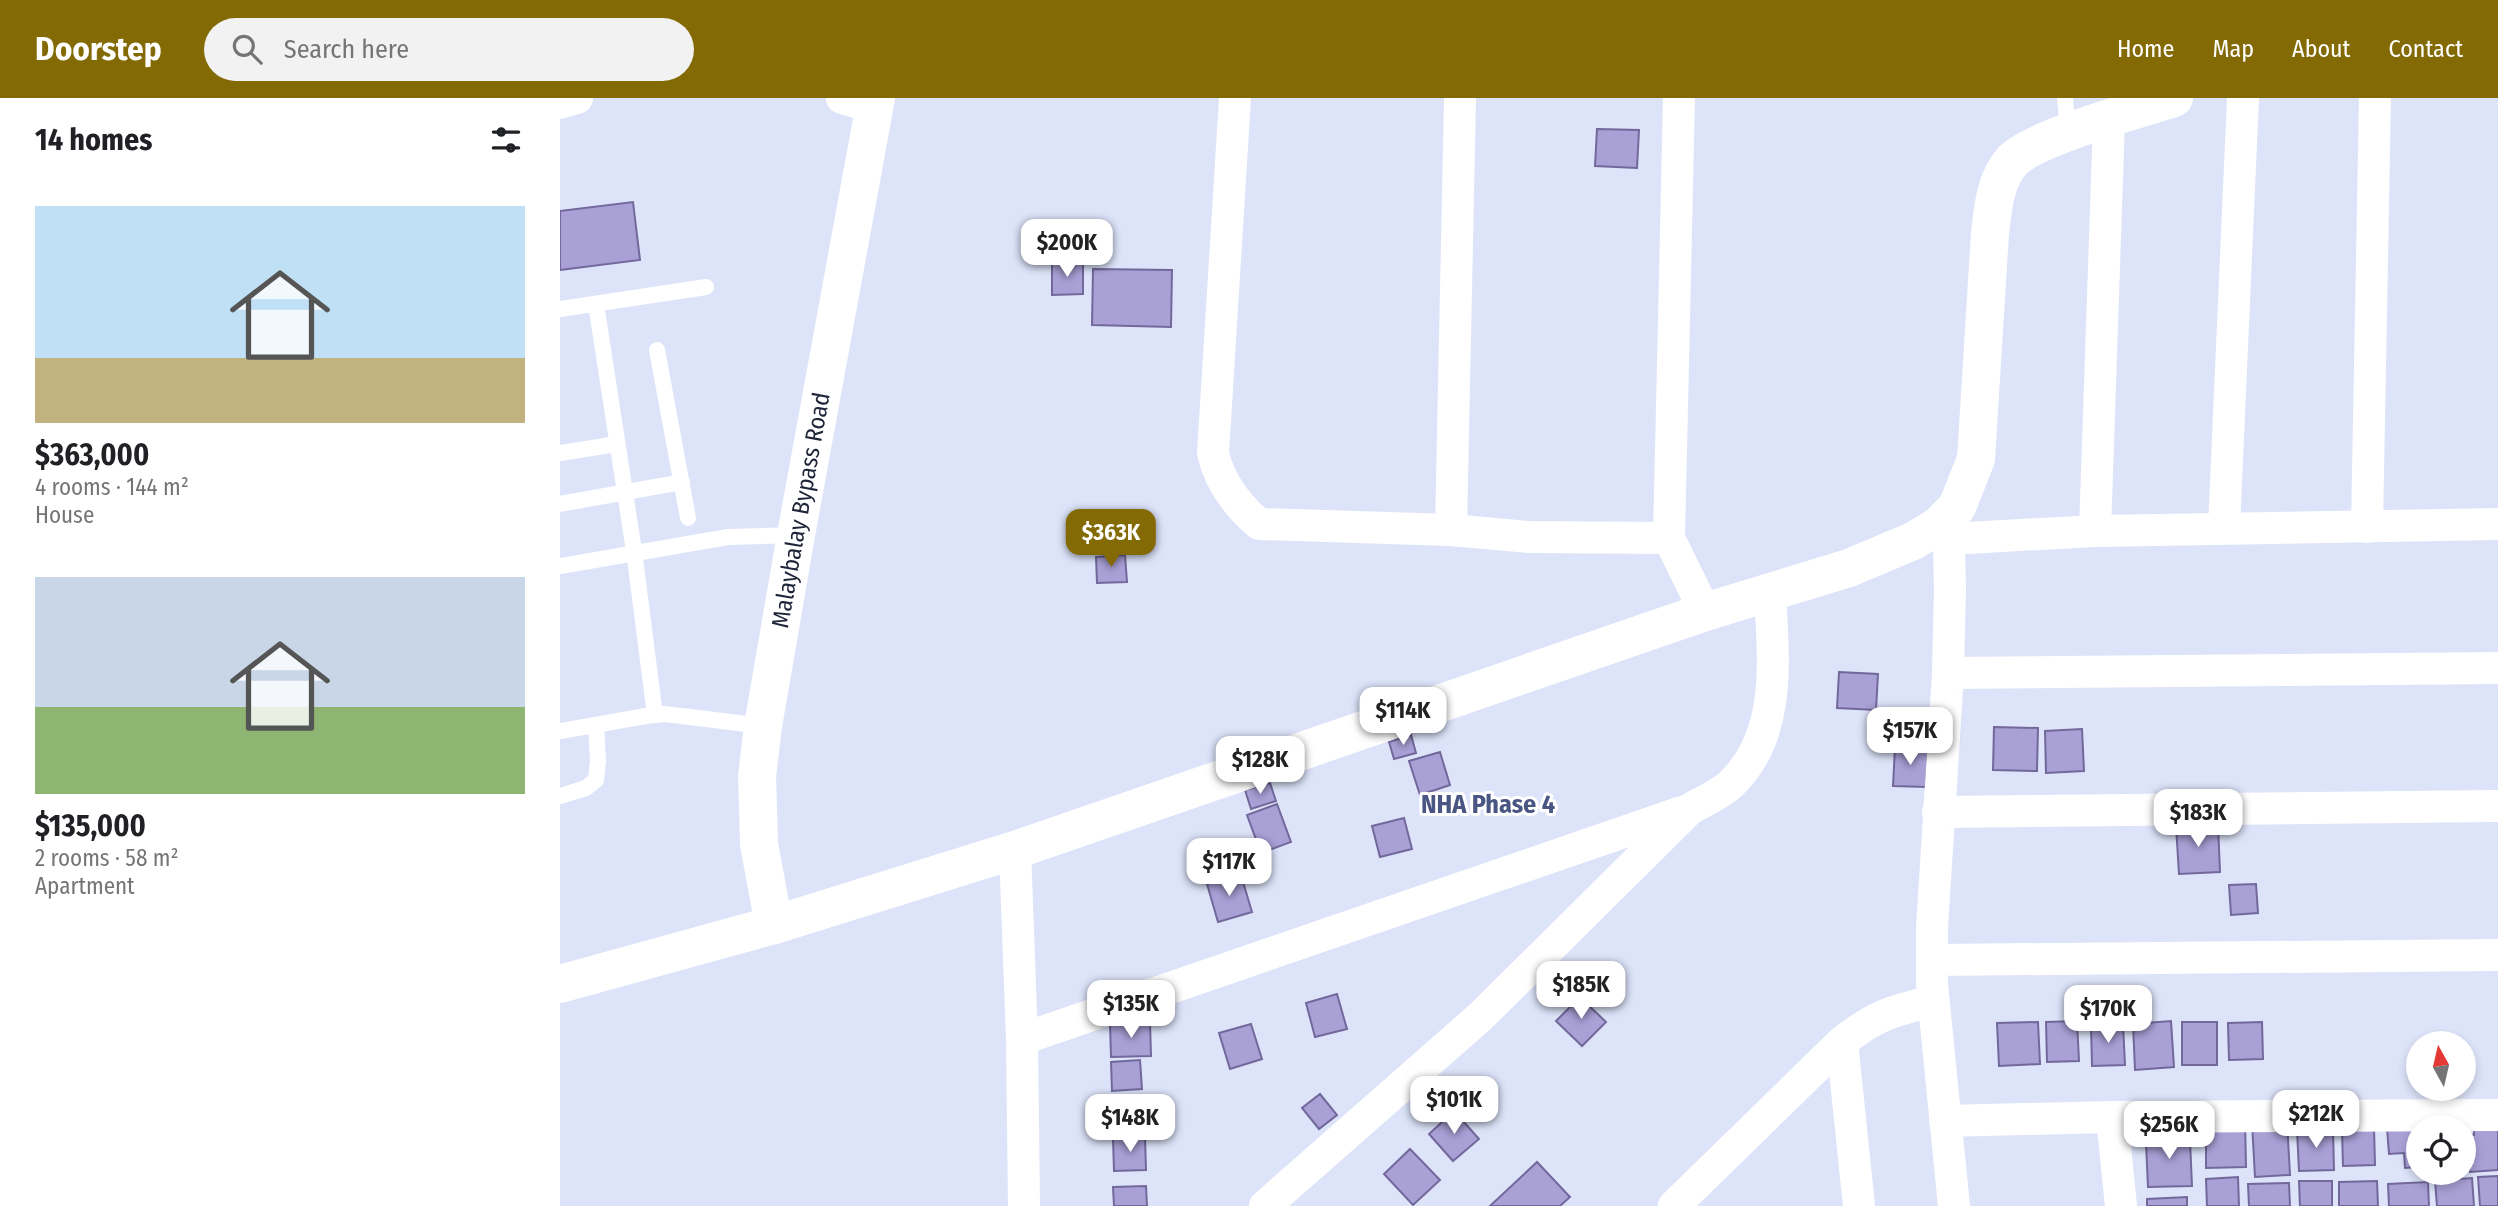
<!DOCTYPE html>
<html lang="en">
<head>
<meta charset="utf-8">
<style>
  body { margin:0; font-family:"Fira Sans Condensed",sans-serif; background:#f2f2f2; color:#202124; height:100vh; display:flex; flex-direction:column; font-size:26px; white-space:nowrap }
  * { box-sizing:border-box; margin:0 }
  p { font-size:23px; color:#757577 }
  .icon { flex:none; width:38px; height:38px; fill:none; stroke:currentColor; stroke-width:2; stroke-linecap:round; stroke-linejoin:round }
  .map { position:relative; flex:1; overflow:hidden }
  .panel { display:flex; flex-direction:column; background:#fff; width:560px }
  .panel>* { flex:none }
  .needle { width:46px; rotate:352deg }
  .controls { position:absolute; left:1846px; top:933px; display:grid; gap:14px }
  .controls a { display:grid; place-items:center; width:70px; height:70px; border-radius:50%; background:#fff; box-shadow:0 4px 10px #0003; font-size:35px }
  .price { position:absolute; translate:-50% -60px; padding:0 16px; border-radius:14px; background:#fff; color:#222; font-size:23px; line-height:46px; filter:drop-shadow(0 2px 4px #0008) }
  .price::after { content:''; position:absolute; left:50%; top:42px; width:21px; height:16px; margin-left:-10px; background:inherit; clip-path:polygon(0 0,100% 0,50% 100%) }
  .price.current { background:#836a04; color:#fff }
  ul { padding:0; list-style:none }
  li { display:grid; align-content:center; gap:14px; height:371px; padding:0 35px }
  li span { display:grid; place-items:center; height:217px; border-radius:0px; color:#555 }
  li>.icon { margin-inline-start:auto }
  span .icon { width:126px; height:126px; fill:#fffc; stroke-width:1 }
  li b { font-size:30px }
  h2 { display:flex; justify-content:space-between; align-items:center; height:84px; padding:0 35px; font-size:30px }
  header { display:flex; align-items:center; gap:42px; box-sizing:border-box; height:98px; padding:0 35px; background:#836a04; color:#fff }
  header strong { font-size:33px }
  nav { display:flex; gap:38px; margin-inline-start:auto; font-size:24px }
  .search { width:490px; height:63px; background:#f2f2f2; display:flex; align-items:center; gap:18px; box-sizing:border-box; padding:0 24px; border-radius:38px; color:#757577; font-size:26px }
  main { display:flex; flex:1; min-height:0 }
  .map>svg:first-child { display:block }
  .building { fill:#a9a0d6; stroke:#72689b; stroke-width:2 }
  .lines { fill:none; stroke-linecap:round; stroke-linejoin:round }
  .service { stroke:#fff; stroke-width:16 }
  .minor { stroke:#fff; stroke-width:32 }
  .secondary { stroke:#fff; stroke-width:38 }
  .labels { text-anchor:middle; dominant-baseline:central; stroke-width:6; stroke-linejoin:round; paint-order:stroke }
  .street-label { font-size:24px; fill:#1f2539; stroke:#fff }
  .neighbourhood-label { font-size:26px; font-weight:bold; fill:#495583; stroke:#fff }
</style>
</head>
<body>
<header>
<strong>Doorstep</strong>
<div class="search"><svg class="icon" aria-label="search" viewBox="0 0 24 24"><circle cx="10" cy="10" r="6"/><path d="M15 15l6 6"/></svg>Search here</div>
<nav><a>Home</a><a>Map</a><a>About</a><a>Contact</a></nav>
</header>
<main>
<section class="panel">
<h2>14 homes<svg class="icon" aria-label="filters" viewBox="0 0 24 24"><path d="M4 7h16M4 17h16"/><circle cx="9" cy="7" r="2"/><circle cx="15" cy="17" r="2"/></svg></h2>
<ul>
<li><span style="background:linear-gradient(#bfe0f5 70%,#c2b280 0)"><svg class="icon" aria-label="home" viewBox="0 0 24 24"><path d="M3 11l9-7 9 7M6 9v11h12V9"/></svg></span><div><b>$363,000</b><p>4 rooms · 144 m²</p><p>House</p></div></li>
<li><span style="background:linear-gradient(#c9d6e8 60%,#8fb573 0)"><svg class="icon" aria-label="home" viewBox="0 0 24 24"><path d="M3 11l9-7 9 7M6 9v11h12V9"/></svg></span><div><b>$135,000</b><p>2 rooms · 58 m²</p><p>Apartment</p></div></li>
</ul>
</section>
<div class="map">
<svg width="1938" height="1108" viewBox="0 0 1938 1108">
  <rect width="100%" height="100%" fill="#dde4fa"/>
  <path class="building" d="M1037,31L1079,32L1077,70L1035,68Z
    M73,104L80,162L0,172V113Z
    M492,165H523V196L492,197Z
    M533,171L612,172L611,229L532,227Z
    M565,457L567,484L537,485L536,459Z
    M1279,574L1318,576L1316,612L1277,610Z
    M1434,629L1478,630L1477,673L1433,672Z
    M1522,631L1524,673L1486,675L1485,633Z
    M851,637L856,655L834,661L829,644Z
    M1335,649L1368,650L1366,689L1333,688Z
    M880,654L890,687L860,697L849,663Z
    M710,685L716,703L691,711L685,692Z
    M717,706L731,744L701,755L687,717Z
    M844,720L852,751L820,759L812,728Z
    M1658,726L1660,774L1619,776L1616,728Z
    M681,777L692,814L658,824L647,786Z
    M1696,786L1698,815L1671,817L1669,787Z
    M777,896L787,931L755,939L746,905Z
    M1020,899L1046,924L1022,948L996,923Z
    M1517,923L1519,963L1487,964L1486,924Z
    M1611,923L1614,969L1575,972L1573,926Z
    M590,924L591,958L551,959L550,925Z
    M1478,924L1480,966L1439,968L1437,925Z
    M1622,924H1657V967H1622Z
    M1702,924L1703,961L1669,962L1668,925Z
    M691,926L702,961L670,971L659,935Z
    M1563,926L1565,967L1532,968L1531,927Z
    M580,962L582,991L552,993L551,964Z
    M760,996L777,1017L759,1031L742,1010Z
    M894,1013L919,1041L893,1063L869,1036Z
    M1646,1022H1685L1686,1069L1646,1070Z
    M1727,1023L1730,1077L1695,1079L1692,1025Z
    M1938,1024V1072L1910,1074L1907,1038L1914,1037V1026Z
    M1858,1029V1069L1845,1070L1844,1055L1829,1056L1827,1030Z
    M1814,1030L1815,1067L1783,1068L1782,1031Z
    M1773,1031L1774,1072L1739,1073L1737,1032Z
    M1617,1034V1043L1630,1042L1632,1088L1588,1089L1586,1045H1595L1594,1035Z
    M585,1039L586,1072L554,1073L553,1040Z
    M850,1051L880,1082L853,1107L824,1076Z
    M977,1064L1010,1099L1000,1108H930Z
    M1938,1078V1108H1920L1918,1079Z
    M1678,1079L1679,1108H1647L1646,1081Z
    M1912,1080L1914,1108H1877L1875,1083Z
    M1739,1083H1772V1108H1740Z
    M1817,1083L1818,1108H1779V1084Z
    M1868,1084L1869,1108H1829L1828,1086Z
    M1729,1085L1730,1108H1689L1688,1086Z
    M586,1088L587,1108H554L553,1089Z
    M1627,1099V1108H1587V1101Z"/>
  <g class="lines">
    <path class="service" d="M1505,0L1508,35
      M36,206L74,453L95,617
      M0,211L146,189
      M97,252L128,420
      M0,355L57,346
      M0,406L122,384
      M0,468L168,439L236,437
      M0,633L86,618L105,616L203,628
      M0,698L26,690L36,682L38,663L36,627"/>
    <path class="minor" d="M282,0L315,10
      M675,0L653,355C659,383 677,407 699,426L891,432L969,439L1109,440
      M1119,0L1109,440L1145,514
      M0,5L17,0
      M1378,428L1389,441L1390,491L1388,575L1372,830V886L1394,1108
      M1807,429L1815,0
      M1664,430L1683,0
      M891,432L900,0
      M1535,433L1549,22
      M1389,441L1535,433L1938,426
      M1388,575L1938,570
      M1378,714L1938,708
      M455,752L462,941L464,1108
      M1374,862L1938,857
      M462,941L1122,714
      M1282,944L1299,1108
      M1552,1019L1561,1108
      M1385,1023L1552,1019L1938,1017
      M705,1108L920,919L1130,711C1144,703 1161,696 1172,685C1223,635 1213,559 1210,494
      M1114,1108L1282,944C1316,917 1332,913 1373,903"/>
    <g class="secondary">
      <path id="s1" d="M214,827L199,746L197,678L203,628L236,437L316,0"/>
      <path d="M0,886L214,827L455,752L1145,514L1289,470L1353,443L1378,428L1397,409L1416,361L1430,135C1433,110 1435,82 1452,63C1475,39 1578,12 1614,0"/>
    </g>
  </g>
  <g class="labels">
    <g class="street-label">
      <text stroke="none"><textPath href="#s1" startOffset="420">Malaybalay Bypass Road</textPath></text>
    </g>
    <g class="neighbourhood-label">
      <text x="928" y="706">NHA Phase 4</text>
    </g>
  </g>
</svg>
<div class="controls">
<a><svg class="needle" viewBox="-14 -14 28 28"><path d="M0-13l5 13h-10z" fill="#e53935"/><path d="M0 13l5-13h-10z" fill="#757577"/></svg></a>
<a><svg class="icon" aria-label="locate" viewBox="0 0 24 24"><circle cx="12" cy="12" r="6"/><path d="M12 2v4M12 18v4M2 12h4M18 12h4"/></svg></a>
</div>
<b class="price" style="left:507px;top:181px">$200K</b>
<b class="price current" style="left:551px;top:471px">$363K</b>
<b class="price" style="left:843px;top:649px">$114K</b>
<b class="price" style="left:1350px;top:669px">$157K</b>
<b class="price" style="left:700px;top:698px">$128K</b>
<b class="price" style="left:1638px;top:751px">$183K</b>
<b class="price" style="left:669px;top:800px">$117K</b>
<b class="price" style="left:1021px;top:923px">$185K</b>
<b class="price" style="left:571px;top:942px">$135K</b>
<b class="price" style="left:1548px;top:947px">$170K</b>
<b class="price" style="left:894px;top:1038px">$101K</b>
<b class="price" style="left:1756px;top:1052px">$212K</b>
<b class="price" style="left:570px;top:1056px">$148K</b>
<b class="price" style="left:1609px;top:1063px">$256K</b>
</div>
</main>
</body>
</html>
